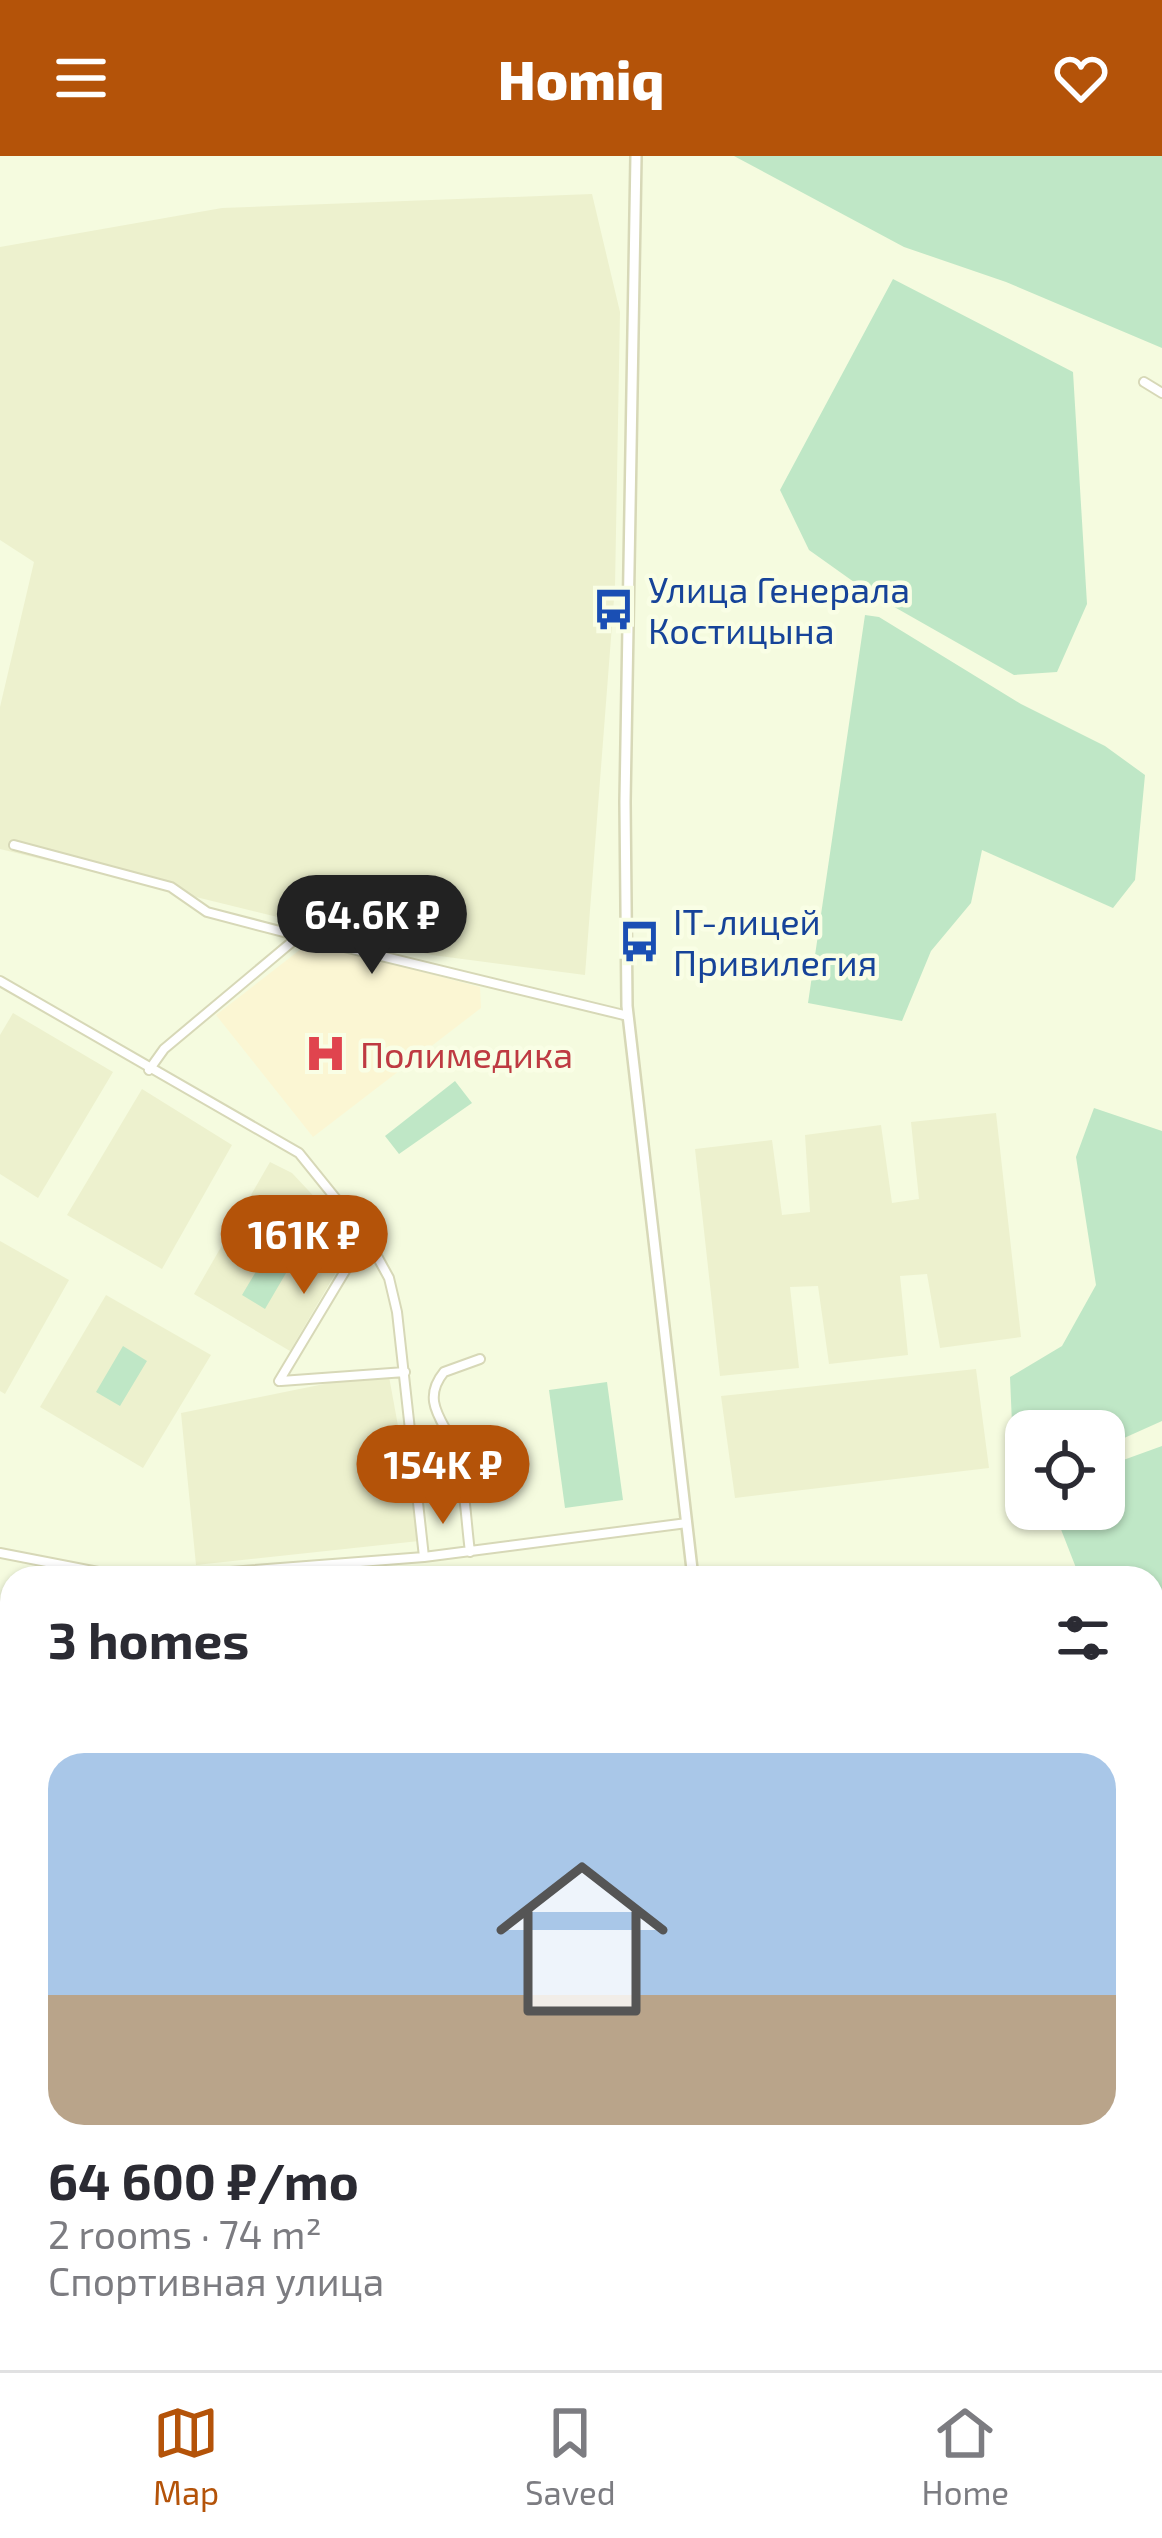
<!DOCTYPE html>
<html lang="en">
<head>
<meta charset="utf-8">
<style>
  body { margin:0; font-family:"Exo 2",sans-serif; background:#f7f7f7; color:#2b2b33; height:100vh; display:flex; flex-direction:column; font-size:45px; white-space:nowrap }
  * { box-sizing:border-box; margin:0 }
  p { font-size:39px; color:#7c7c81 }
  .icon { flex:none; width:66px; height:66px; fill:none; stroke:currentColor; stroke-width:2; stroke-linecap:round; stroke-linejoin:round }
  .map { position:relative; flex:1; overflow:hidden }
  .drawer { position:absolute; left:0px; top:1410px; width:1164px; height:804px; display:flex; flex-direction:column; background:#fff; border-radius:36px 36px 0 0; box-shadow:0 3px 9px #0004 }
  .drawer>* { flex:none }
  .fabs { position:absolute; left:1005px; top:1254px; display:grid; gap:24px }
  .fabs a { display:grid; place-items:center; width:120px; height:120px; border-radius:24px; background:#fff; box-shadow:0 3px 9px #0004; font-size:60px }
  .price { position:absolute; translate:-50% -102px; padding:0 27px; border-radius:42px; background:#b45309; color:#fff; font-size:39px; line-height:78px; filter:drop-shadow(0 3px 6px #0008) }
  .price::after { content:''; position:absolute; left:50%; top:72px; width:36px; height:27px; margin-left:-18px; background:inherit; clip-path:polygon(0 0,100% 0,50% 100%) }
  .price.on { background:#222; color:#fff }
  ul { padding:0; list-style:none }
  li { display:grid; align-content:center; gap:24px; height:636px; padding:0 48px }
  li+li { border-top:3px solid #e1e1e2 }
  li span { display:grid; place-items:center; height:372px; border-radius:36px; color:#555 }
  li>.icon { margin-inline-start:auto }
  span .icon { width:216px; height:216px; fill:#fffc; stroke-width:1 }
  li b { font-size:51px }
  h2 { display:flex; justify-content:space-between; align-items:center; height:144px; padding:0 48px; font-size:51px }
  header { display:flex; justify-content:space-between; align-items:center; height:156px; padding:0 48px; background:#b45309; color:#fff; font-size:54px; font-weight:800 }
  .tabs { display:flex; justify-content:space-around; align-items:center; height:168px; border-top:3px solid #e1e1e2; background:#fff; font-size:33px; color:#7c7c81 }
  .tabs a { display:grid; justify-items:center; gap:6px }
  .tabs .on { color:#b45309 }
  .map>svg:first-child { display:block }
  .residential { fill:#edf1ce }
  .commercial { fill:#fbf6d3 }
  .green { fill:#bfe7c6 }
  .lines { fill:none; stroke-linecap:round; stroke-linejoin:round }
  .minor-casing { stroke:#d7d8b7; stroke-width:12 }
  .tertiary-casing { stroke:#d7d8b7; stroke-width:14 }
  .minor { stroke:#fff; stroke-width:8 }
  .tertiary { stroke:#fff; stroke-width:9 }
  .labels { text-anchor:middle; dominant-baseline:central; stroke-width:9; stroke-linejoin:round; paint-order:stroke }
  .transit-label { font-size:36px; fill:#164399; stroke:#f9fee5; text-anchor:start }
  .health-label { font-size:36px; fill:#be3a42; stroke:#f9fee5; text-anchor:start }
</style>
</head>
<body>
<header><svg class="icon" aria-label="menu" viewBox="0 0 24 24"><path d="M4 6h16M4 12h16M4 18h16"/></svg>Homiq<svg class="icon" aria-label="heart" viewBox="0 0 24 24"><path d="M12 20l-8-8c-3-5 5-10 8-4 3-6 11-1 8 4z"/></svg></header>
<div class="map">
<svg width="1162" height="2214" viewBox="0 0 1162 2214">
  <rect width="100%" height="100%" fill="#f5fbdf"/>
  <path class="residential" d="M592,38L620,156L615,430L585,819L432,799L0,693V551L34,406L0,384V91L222,52Z
    M13,857L113,916L38,1042L0,1018V879Z
    M142,933L232,989L162,1113L67,1059Z
    M996,957L1021,1181L940,1192L927,1118L900,1120L908,1199L829,1208L818,1130L790,1131L799,1212L720,1220L695,993L772,984L782,1059L810,1056L805,979L881,969L892,1047L919,1043L911,966Z
    M270,1006L292,1017L355,1084L290,1195L194,1138Z
    M0,1085L69,1124L5,1238L0,1235Z
    M106,1139L211,1199L143,1312L40,1251Z
    M976,1213L989,1312L735,1342L721,1240Z
    M388,1215L419,1385L196,1409L181,1257Z
    M0,1965L12,1967V2202H290L296,2214H0Z"/>
  <path class="commercial" d="M310,786L480,831L481,852L313,981L216,859Z"/>
  <path class="green" d="M734,0H1162V192L1006,126L904,91Z
    M893,123L1073,216L1087,448L1057,516L1014,519L868,436L809,394L780,334Z
    M865,459L879,461L1021,548L1105,590L1145,619L1135,724L1113,752L982,694L971,747L931,795L902,865L808,847Z
    M455,925L472,947L399,998L385,980Z
    M1094,952L1162,975V1265L1104,1291V1275H1026V1337L1015,1339L1010,1221L1062,1190L1096,1129L1076,1001Z
    M283,1070L291,1075L296,1100L265,1153L242,1139Z
    M123,1190L147,1205L120,1250L96,1236Z
    M607,1226L623,1344L565,1352L549,1234Z
    M1162,1290V1631L1152,1605V1422H1080L1053,1353H1104V1311Z"/>
  <g class="lines">
    <defs>
      <path id="minor" d="M1144,226L1162,237
        M14,689L171,731L207,756L299,780
        M0,825L299,997L366,1080L389,1122L397,1156L424,1401L152,1422
        M149,914L164,893L299,780L628,860
        M279,1225L366,1080
        M281,1225L405,1216
        M470,1396C466,1365 465,1332 458,1302C451,1270 417,1249 444,1216L480,1203
        M0,1397L129,1422
        M424,1401L687,1367
        M0,1544L12,1546
        M0,1568L12,1571
        M677,2214L686,2202"/>
      <path id="tertiary" d="M636,0L625,646L627,850L693,1422
        M0,1871L12,1874
        M1152,2187H1162"/>
    </defs>
    <use href="#minor" class="minor-casing"/>
    <use href="#tertiary" class="tertiary-casing"/>
    <use href="#minor" class="minor"/>
    <use href="#tertiary" class="tertiary"/>
  </g>
  <defs>
    <symbol id="bus-bare" viewBox="-9 -9 18 18"><path d="M-5-6H5V4H4V6H2V4H-2V6H-4V4H-5ZM-3.5-4V0h7V-4ZM-3.5 1.2v1.5H-2V1.2ZM2 1.2v1.5H3.5V1.2Z" fill="#1a4fb4" stroke="#f9fee5" stroke-width="2.5" paint-order="stroke"/></symbol>
    <symbol id="hospital-bare" viewBox="-9 -9 18 18"><path d="M-5-5h3v3.5h4V-5h3V5h-3V1.5h-4V5h-3Z" fill="#e0444e" stroke="#f9fee5" stroke-width="2.5" paint-order="stroke"/></symbol>
  </defs>
  <g fill-rule="evenodd">
    <use href="#bus-bare" x="584" y="424" width="59" height="59"/>
    <use href="#bus-bare" x="610" y="756" width="59" height="59"/>
    <use href="#hospital-bare" x="296" y="868" width="59" height="59"/>
  </g>
  <g class="labels">
    <g class="transit-label">
      <text x="648" y="432">Улица Генерала<tspan x="648" dy="41">Костицына</tspan></text>
      <text x="673" y="764">IT-лицей<tspan x="673" dy="41">Привилегия</tspan></text>
    </g>
    <g class="health-label">
      <text x="360" y="897">Полимедика</text>
    </g>
  </g>
</svg>
<div class="fabs">
<a><svg class="icon" aria-label="locate" viewBox="0 0 24 24"><circle cx="12" cy="12" r="6"/><path d="M12 2v4M12 18v4M2 12h4M18 12h4"/></svg></a>
</div>
<b class="price on" style="left:372px;top:821px">64.6K ₽</b>
<b class="price" style="left:304px;top:1141px">161K ₽</b>
<b class="price" style="left:443px;top:1371px">154K ₽</b>
<section class="drawer">
<h2>3 homes<svg class="icon" aria-label="filters" viewBox="0 0 24 24"><path d="M4 7h16M4 17h16"/><circle cx="9" cy="7" r="2"/><circle cx="15" cy="17" r="2"/></svg></h2>
<ul>
<li><span style="background:linear-gradient(#a9c7e8 65%,#b9a48a 0)"><svg class="icon" aria-label="home" viewBox="0 0 24 24"><path d="M3 11l9-7 9 7M6 9v11h12V9"/></svg></span><div><b>64 600 ₽/mo</b><p>2 rooms · 74 m²</p><p>Спортивная улица</p></div></li>
</ul>
</section>
</div>
<nav class="tabs">
<a class="on"><svg class="icon" aria-label="map" viewBox="0 0 24 24"><path d="M3 6l6-2 6 2 6-2v14l-6 2-6-2-6 2zM9 4v14M15 6v14"/></svg>Map</a>
<a><svg class="icon" aria-label="saved" viewBox="0 0 24 24"><path d="M7 4h10v16l-5-4-5 4z"/></svg>Saved</a>
<a><svg class="icon" aria-label="home" viewBox="0 0 24 24"><path d="M3 11l9-7 9 7M6 9v11h12V9"/></svg>Home</a>
</nav>
</body>
</html>
